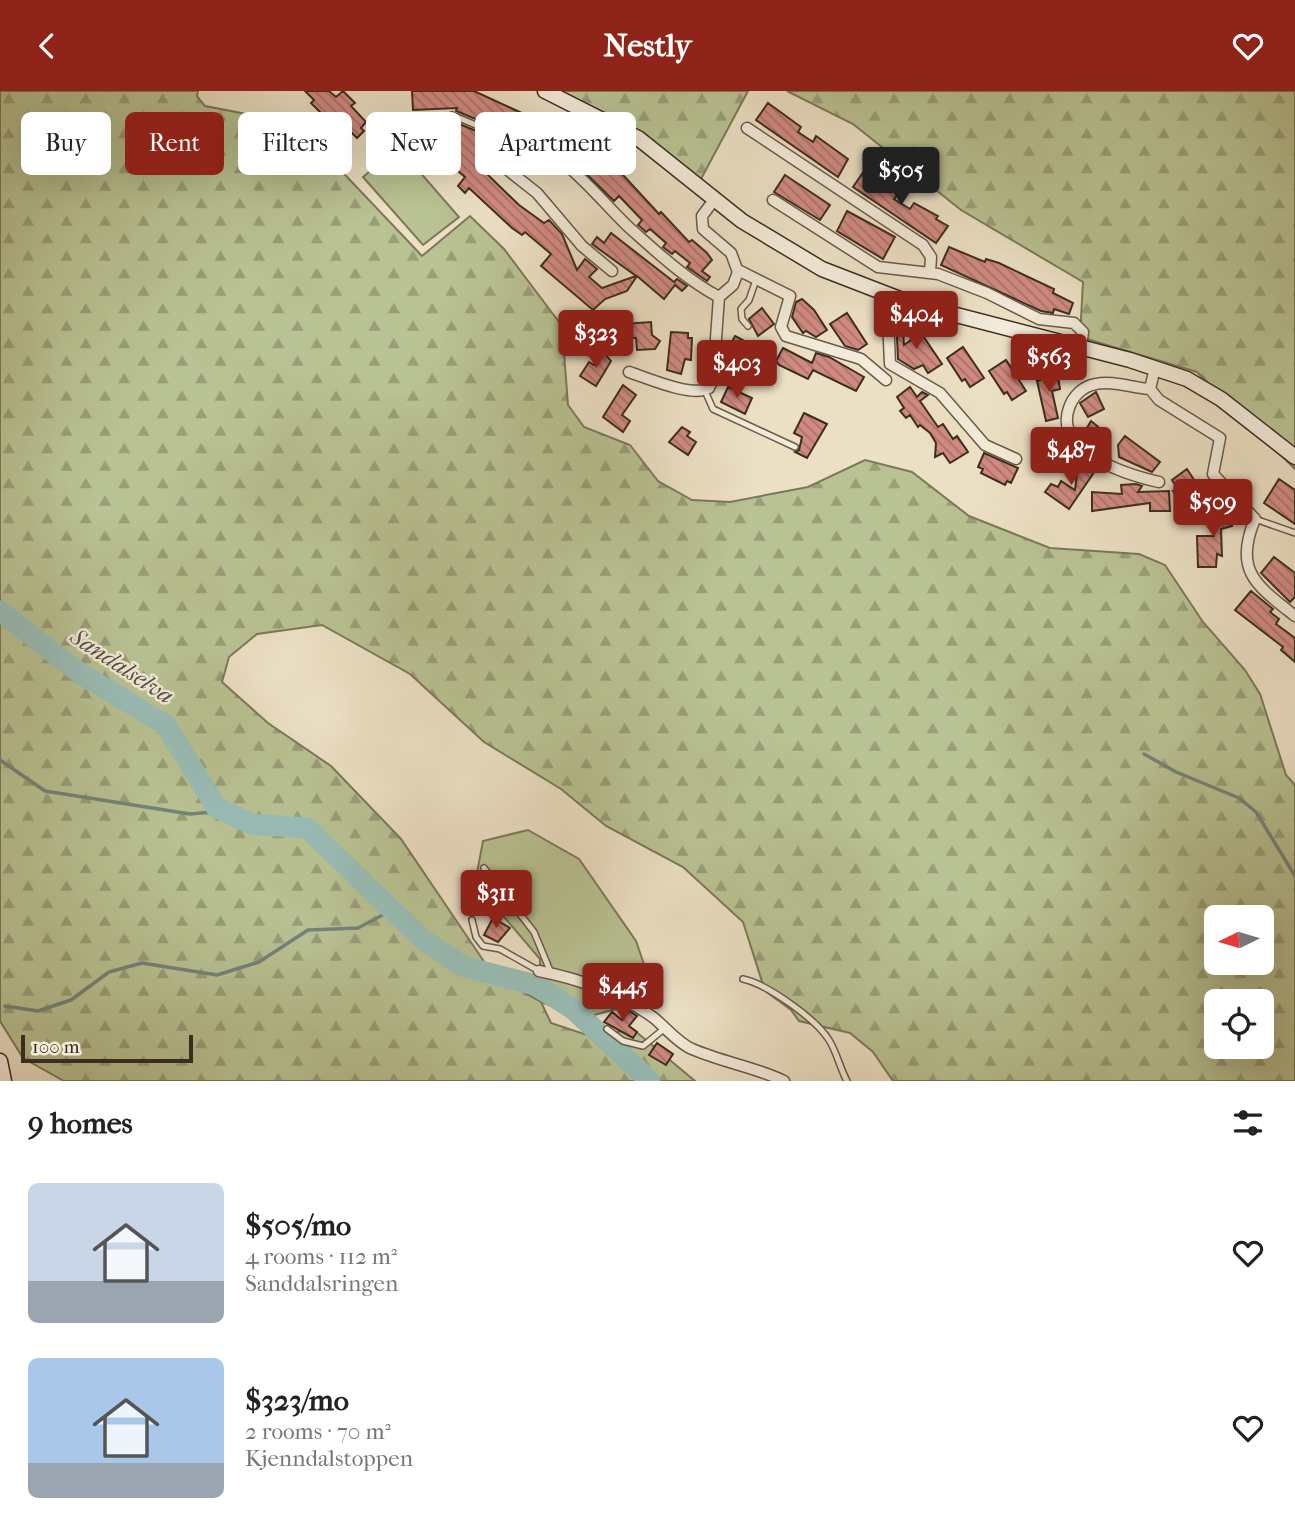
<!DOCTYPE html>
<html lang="en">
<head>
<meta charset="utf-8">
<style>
  body { margin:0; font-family:"IM FELL French Canon",serif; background:#f2f2f2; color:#222; height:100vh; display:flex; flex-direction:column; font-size:26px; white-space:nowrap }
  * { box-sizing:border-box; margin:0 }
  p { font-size:23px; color:#767676 }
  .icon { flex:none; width:38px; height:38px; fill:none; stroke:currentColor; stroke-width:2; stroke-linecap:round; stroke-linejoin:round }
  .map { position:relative; height:990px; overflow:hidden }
  .side { display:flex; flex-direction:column; background:#fff; flex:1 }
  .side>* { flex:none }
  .top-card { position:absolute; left:21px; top:21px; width:700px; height:63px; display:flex; gap:14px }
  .needle { width:46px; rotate:265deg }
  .fabs { position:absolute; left:1204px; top:814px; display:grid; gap:14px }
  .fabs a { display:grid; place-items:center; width:70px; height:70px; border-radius:10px; background:#fff; box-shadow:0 7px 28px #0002; font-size:35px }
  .scale { position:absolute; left:21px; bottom:18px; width:172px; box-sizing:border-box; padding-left:7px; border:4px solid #3d2d20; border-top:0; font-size:19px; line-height:24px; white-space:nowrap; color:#3d2d20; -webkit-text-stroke:5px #f3ebd9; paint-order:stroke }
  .price { position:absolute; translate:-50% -60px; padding:0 16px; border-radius:7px; background:#8f2418; color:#fff; font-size:23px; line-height:46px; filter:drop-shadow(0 2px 4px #0008) }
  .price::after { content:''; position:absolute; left:50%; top:42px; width:21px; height:16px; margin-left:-10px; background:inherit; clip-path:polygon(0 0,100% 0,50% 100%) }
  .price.active { background:#222; color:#fff }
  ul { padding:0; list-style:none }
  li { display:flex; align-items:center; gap:21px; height:175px; padding:0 28px }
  li span { display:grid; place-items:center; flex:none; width:196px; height:140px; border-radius:10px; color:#555 }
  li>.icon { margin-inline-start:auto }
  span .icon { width:84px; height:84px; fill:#fffc; stroke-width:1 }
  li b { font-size:30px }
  h2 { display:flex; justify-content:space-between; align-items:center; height:84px; padding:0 28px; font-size:30px }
  .pill { padding:0 24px; border-radius:10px; background:#fff; box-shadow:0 7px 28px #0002; font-size:24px; line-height:63px }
  .pill.active { background:#8f2418; color:#fff }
  header { display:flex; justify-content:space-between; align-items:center; height:91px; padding:0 28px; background:#8f2418; color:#fff; font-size:32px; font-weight:700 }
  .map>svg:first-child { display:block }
  .green { fill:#b9c293; stroke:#7b785a; stroke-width:2 }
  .forest { fill:url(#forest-firs); stroke:#7b785a; stroke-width:2; fill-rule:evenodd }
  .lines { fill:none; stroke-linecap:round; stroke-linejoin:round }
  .stream { stroke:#74837b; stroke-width:3.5 }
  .river { stroke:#99bdb7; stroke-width:21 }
  .building { fill:url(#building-back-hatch); stroke:#3d2d20; stroke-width:2 }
  .lane-casing { stroke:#695a49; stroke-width:8 }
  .street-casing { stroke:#695a49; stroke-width:13 }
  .secondary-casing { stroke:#3d2d20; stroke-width:17 }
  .lane { stroke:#f3ebd9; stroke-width:5 }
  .street { stroke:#f3ebd9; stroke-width:10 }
  .secondary { stroke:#f3ebd9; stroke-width:14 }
  .labels { text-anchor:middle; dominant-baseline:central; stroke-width:5; stroke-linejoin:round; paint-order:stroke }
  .water-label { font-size:24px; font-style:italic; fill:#545146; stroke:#f3ebd9 }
</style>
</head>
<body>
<header><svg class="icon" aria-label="back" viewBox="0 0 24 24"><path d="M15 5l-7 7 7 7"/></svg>Nestly<svg class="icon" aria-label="heart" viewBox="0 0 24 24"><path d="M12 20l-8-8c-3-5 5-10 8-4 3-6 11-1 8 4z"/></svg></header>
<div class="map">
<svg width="1295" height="990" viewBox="0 0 1295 990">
  <defs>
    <pattern id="forest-firs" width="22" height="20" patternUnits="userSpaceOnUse" patternTransform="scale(1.75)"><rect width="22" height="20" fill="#b9c293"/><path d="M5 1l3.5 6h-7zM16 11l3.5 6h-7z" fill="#989e78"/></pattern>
    <pattern id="building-back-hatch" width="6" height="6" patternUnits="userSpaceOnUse" patternTransform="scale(1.75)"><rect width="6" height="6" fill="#d18a81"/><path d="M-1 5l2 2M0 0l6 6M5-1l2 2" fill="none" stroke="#ab7169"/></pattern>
  </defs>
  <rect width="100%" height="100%" fill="#ece0c4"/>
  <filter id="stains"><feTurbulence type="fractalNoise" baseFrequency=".00286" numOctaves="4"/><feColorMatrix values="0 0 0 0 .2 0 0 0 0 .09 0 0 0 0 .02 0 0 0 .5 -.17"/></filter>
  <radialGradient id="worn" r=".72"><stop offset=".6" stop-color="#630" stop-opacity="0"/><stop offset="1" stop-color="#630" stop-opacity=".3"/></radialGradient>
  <path class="green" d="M398,56L459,126L423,154L363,86Z
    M528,739L579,768L636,850L648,885L620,917L583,927L541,911L535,894L540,887V868L475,792L483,750Z"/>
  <path class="forest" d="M0,0H198L197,5L205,15L252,24L284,23L296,32L422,165L470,125L504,158L562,235L568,314L584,336L630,354L658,390L692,409L730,411L808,396L865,369L912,381L969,425L1050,457L1139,463L1165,474L1203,531L1245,579L1260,603L1286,684L1295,694V990H893L873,961L850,942L799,930L791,919L765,900L743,831L683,776L606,735L561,698L484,651L410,583L322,534L257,543L229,566L222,591L268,632L331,675L401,748L487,875L497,886L541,911L551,932L587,944L634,939L695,990H64L23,967L0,930ZM1216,826H1262V872H1216ZM1216,910H1262V956H1216Z
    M557,0H748L701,88L618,30Z
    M787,0H1295V378L1197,281L1080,246L1083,191L961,119L853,33Z"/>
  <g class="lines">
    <path class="stream" d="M1144,663L1176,681L1239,707L1256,721L1295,785
      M0,669L45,700L190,723L225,720
      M5,915L38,920L71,909L109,881L142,872L217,884L259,871L308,839L358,837L392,819"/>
    <path class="river" d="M0,520L78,581L166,634L216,716L251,733L307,737L421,847L462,875L535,894L573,918L650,990"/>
  </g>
  <path class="building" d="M305,0H329L336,6L343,0L355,12L351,15L366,31L361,37L364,40L357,47L344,34L342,35L337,30L333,34L311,12L314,9Z
    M412,0H474L524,23L517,38L498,30L495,36L456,20L457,17L413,19Z
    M768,12L801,36L798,41L813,51L816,45L848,68L838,86L756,29Z
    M420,28L447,39L452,30L491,46L484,64L492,76L487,83L519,114L544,132L549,129L562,143L577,179L585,168L597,178L589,186L602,197L636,185L592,153L597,146L604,152L611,142L674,191L677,188L687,195L682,200L675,194L664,208L637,185L627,200L605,208L593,219L541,175L551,163L525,141L522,144L512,137L469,97L465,102L458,95L465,86L438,63L442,58L413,46Z
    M584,57L592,65L599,58L659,123L661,121L689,151L692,149L707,162L712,169L702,180L710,186L707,190L687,176L690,172L675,160L672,163L663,156L666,152L650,138L646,141L638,134L642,129L619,105L614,110L571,68Z
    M864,80L899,102L894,108L910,118L914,112L938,125L936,128L948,135L936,152L853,96Z
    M785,84L830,114L820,129L774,101Z
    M847,120L895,146L883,168L837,140Z
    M949,156L985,171L986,168L999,172L1054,198L1053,202L1073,212L1069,223L1054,218L1053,222L1041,220L941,174Z
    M802,208L814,219L827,239L816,246L806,240L803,242L792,226L796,211Z
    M762,217L774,233L758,245L749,228Z
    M847,222L867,253L858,259L845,255L830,233Z
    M902,225L904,254L921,242L942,273L928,282L923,274L914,278L898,268L896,226Z
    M651,231L652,244L660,250L655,258L637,259L636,247H625L624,233Z
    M671,241L688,242V247H692L691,269L685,268L681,283L667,279Z
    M735,245L773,265L768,275L762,272L760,277L727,260Z
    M963,256L984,287L970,296L965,288L962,290L947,267Z
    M783,257L812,272L816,262L829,266L864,286L856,300L813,279L808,288L779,274L776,270Z
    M604,262L611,270L596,295L580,285L589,271L594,274Z
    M1006,269L1026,300L1012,309L1007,301L1004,303L989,280Z
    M1057,280L1060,298L1052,300L1058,327L1046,330L1037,290L1040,289L1039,285Z
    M623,294L636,304L622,324L630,330L623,341L603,326Z
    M728,296L752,307L745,323L721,311Z
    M910,296L917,306L922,301L928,304L920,310L938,336L943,333L953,348L957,345L968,361L950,372L943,362L935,366L936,352L930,342L920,334L918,336L910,324L906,327L900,320L904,317L897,306Z
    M1096,301L1104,318L1088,326L1080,312Z
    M804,322L827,333L807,367L795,361L799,359L802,346L794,342Z
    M1091,330L1103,340V345L1094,356L1082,345Z
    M682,336L690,341L687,345L696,351L688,364L669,351Z
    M1045,339L1073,360L1063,374L1035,354Z
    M1125,345L1160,371L1152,381L1119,366L1118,354Z
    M984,362L1018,377L1011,392L1007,390L1005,394L981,382L983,378L978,376Z
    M1078,374L1097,377L1069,418L1045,401L1051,393L1058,396L1061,390L1075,399Z
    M1187,378L1198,395L1193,396L1207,416L1192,427L1173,400H1179L1172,389Z
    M1279,388L1295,399V433L1264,412Z
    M1136,393L1142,395L1138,401L1169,400L1170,420H1150V412L1092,420V401L1122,403L1121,394Z
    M1224,415L1229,418L1232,435L1221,438L1222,465L1217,463L1216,476H1198L1197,445H1214L1210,422Z
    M1274,466L1295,482V506L1290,511L1261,482Z
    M1251,500L1273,518L1270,521L1279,528L1276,533L1295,547V571L1281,559L1283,556L1235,519Z
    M493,827L510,837L498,851L484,844Z
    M629,920L637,925L629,935L637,941L633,947L604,931L612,921L622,929Z
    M657,952L673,963L666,974L649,964Z"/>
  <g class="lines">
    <defs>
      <path id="lane" d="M452,24L497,43L504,49
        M748,235L742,228L741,218L749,209L756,189
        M705,300L713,318L795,356
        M1255,428L1295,442
        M484,777L534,841L551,882
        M472,829L476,846L483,855L500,858L539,880
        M743,888C767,893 816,928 829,949C837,962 840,977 847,990
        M607,938L623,950L643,955L665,937"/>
      <path id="street" d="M747,37L923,154L931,166L930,181
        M773,109L878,176L938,183L987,202L1039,228L1074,232L1083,241L1081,256
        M738,179L790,205L781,236L786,245L861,268L886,289
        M612,180L582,155L537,102L499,72L494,60L499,51C548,34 602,114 633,140C660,164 687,189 719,206L733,194L738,181L731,162L703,138L702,125L714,109
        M887,204L890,273L940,302L985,354L1016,368
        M1155,277L1150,298C1133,297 1112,289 1096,293C1083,295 1073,305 1069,317C1053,361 1128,384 1159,391
        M629,281C647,287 693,307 709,297L713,288L719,206
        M1150,298L1159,309L1220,347L1213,383L1255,428C1233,480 1257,495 1295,525
        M539,880C580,888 620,902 654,927C666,937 678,952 692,958C722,971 755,976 784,990"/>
      <path id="secondary" d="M545,0L638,47L742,130L822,178L910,212L1130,269L1187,288L1221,308L1295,366
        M0,970L4,990"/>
    </defs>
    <use href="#lane" class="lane-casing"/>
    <use href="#street" class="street-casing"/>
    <use href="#secondary" class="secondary-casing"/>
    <use href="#lane" class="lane"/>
    <use href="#street" class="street"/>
    <use href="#secondary" class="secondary"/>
  </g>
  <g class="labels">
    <g class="water-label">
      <text transform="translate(122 575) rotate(33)">Sandalselva</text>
    </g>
  </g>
  <rect width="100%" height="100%" filter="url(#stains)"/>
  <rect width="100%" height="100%" fill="url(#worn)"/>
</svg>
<div class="fabs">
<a><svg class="needle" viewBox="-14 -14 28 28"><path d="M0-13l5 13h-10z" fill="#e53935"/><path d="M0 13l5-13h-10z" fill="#767676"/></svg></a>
<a><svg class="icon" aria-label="locate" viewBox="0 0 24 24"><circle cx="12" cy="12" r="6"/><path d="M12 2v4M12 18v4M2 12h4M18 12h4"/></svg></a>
</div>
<div class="scale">100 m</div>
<b class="price active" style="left:901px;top:116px">$505</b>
<b class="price" style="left:916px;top:260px">$404</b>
<b class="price" style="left:596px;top:279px">$323</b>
<b class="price" style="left:1049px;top:303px">$563</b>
<b class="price" style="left:737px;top:309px">$403</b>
<b class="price" style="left:1071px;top:396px">$487</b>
<b class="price" style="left:1213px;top:448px">$509</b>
<b class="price" style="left:496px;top:839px">$311</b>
<b class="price" style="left:623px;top:932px">$445</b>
<div class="top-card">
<a class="pill">Buy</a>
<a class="pill active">Rent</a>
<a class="pill">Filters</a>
<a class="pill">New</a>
<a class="pill">Apartment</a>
</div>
</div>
<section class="side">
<h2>9 homes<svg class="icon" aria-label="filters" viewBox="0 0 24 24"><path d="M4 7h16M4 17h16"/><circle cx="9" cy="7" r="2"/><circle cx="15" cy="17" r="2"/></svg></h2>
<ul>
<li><span style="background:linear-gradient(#c9d6e8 70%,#9aa5b1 0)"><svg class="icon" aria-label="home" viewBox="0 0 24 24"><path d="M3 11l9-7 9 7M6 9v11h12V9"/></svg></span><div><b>$505/mo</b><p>4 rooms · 112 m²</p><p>Sanddalsringen</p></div><svg class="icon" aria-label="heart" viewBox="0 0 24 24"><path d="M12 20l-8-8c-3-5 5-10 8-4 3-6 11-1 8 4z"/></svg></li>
<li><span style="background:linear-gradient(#a9c7e8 75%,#9aa5b1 0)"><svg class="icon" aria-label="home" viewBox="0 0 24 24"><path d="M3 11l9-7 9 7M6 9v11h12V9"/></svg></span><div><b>$323/mo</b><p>2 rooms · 70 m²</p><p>Kjenndalstoppen</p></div><svg class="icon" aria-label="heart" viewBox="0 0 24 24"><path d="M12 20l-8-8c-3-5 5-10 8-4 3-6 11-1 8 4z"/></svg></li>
</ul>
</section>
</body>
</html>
